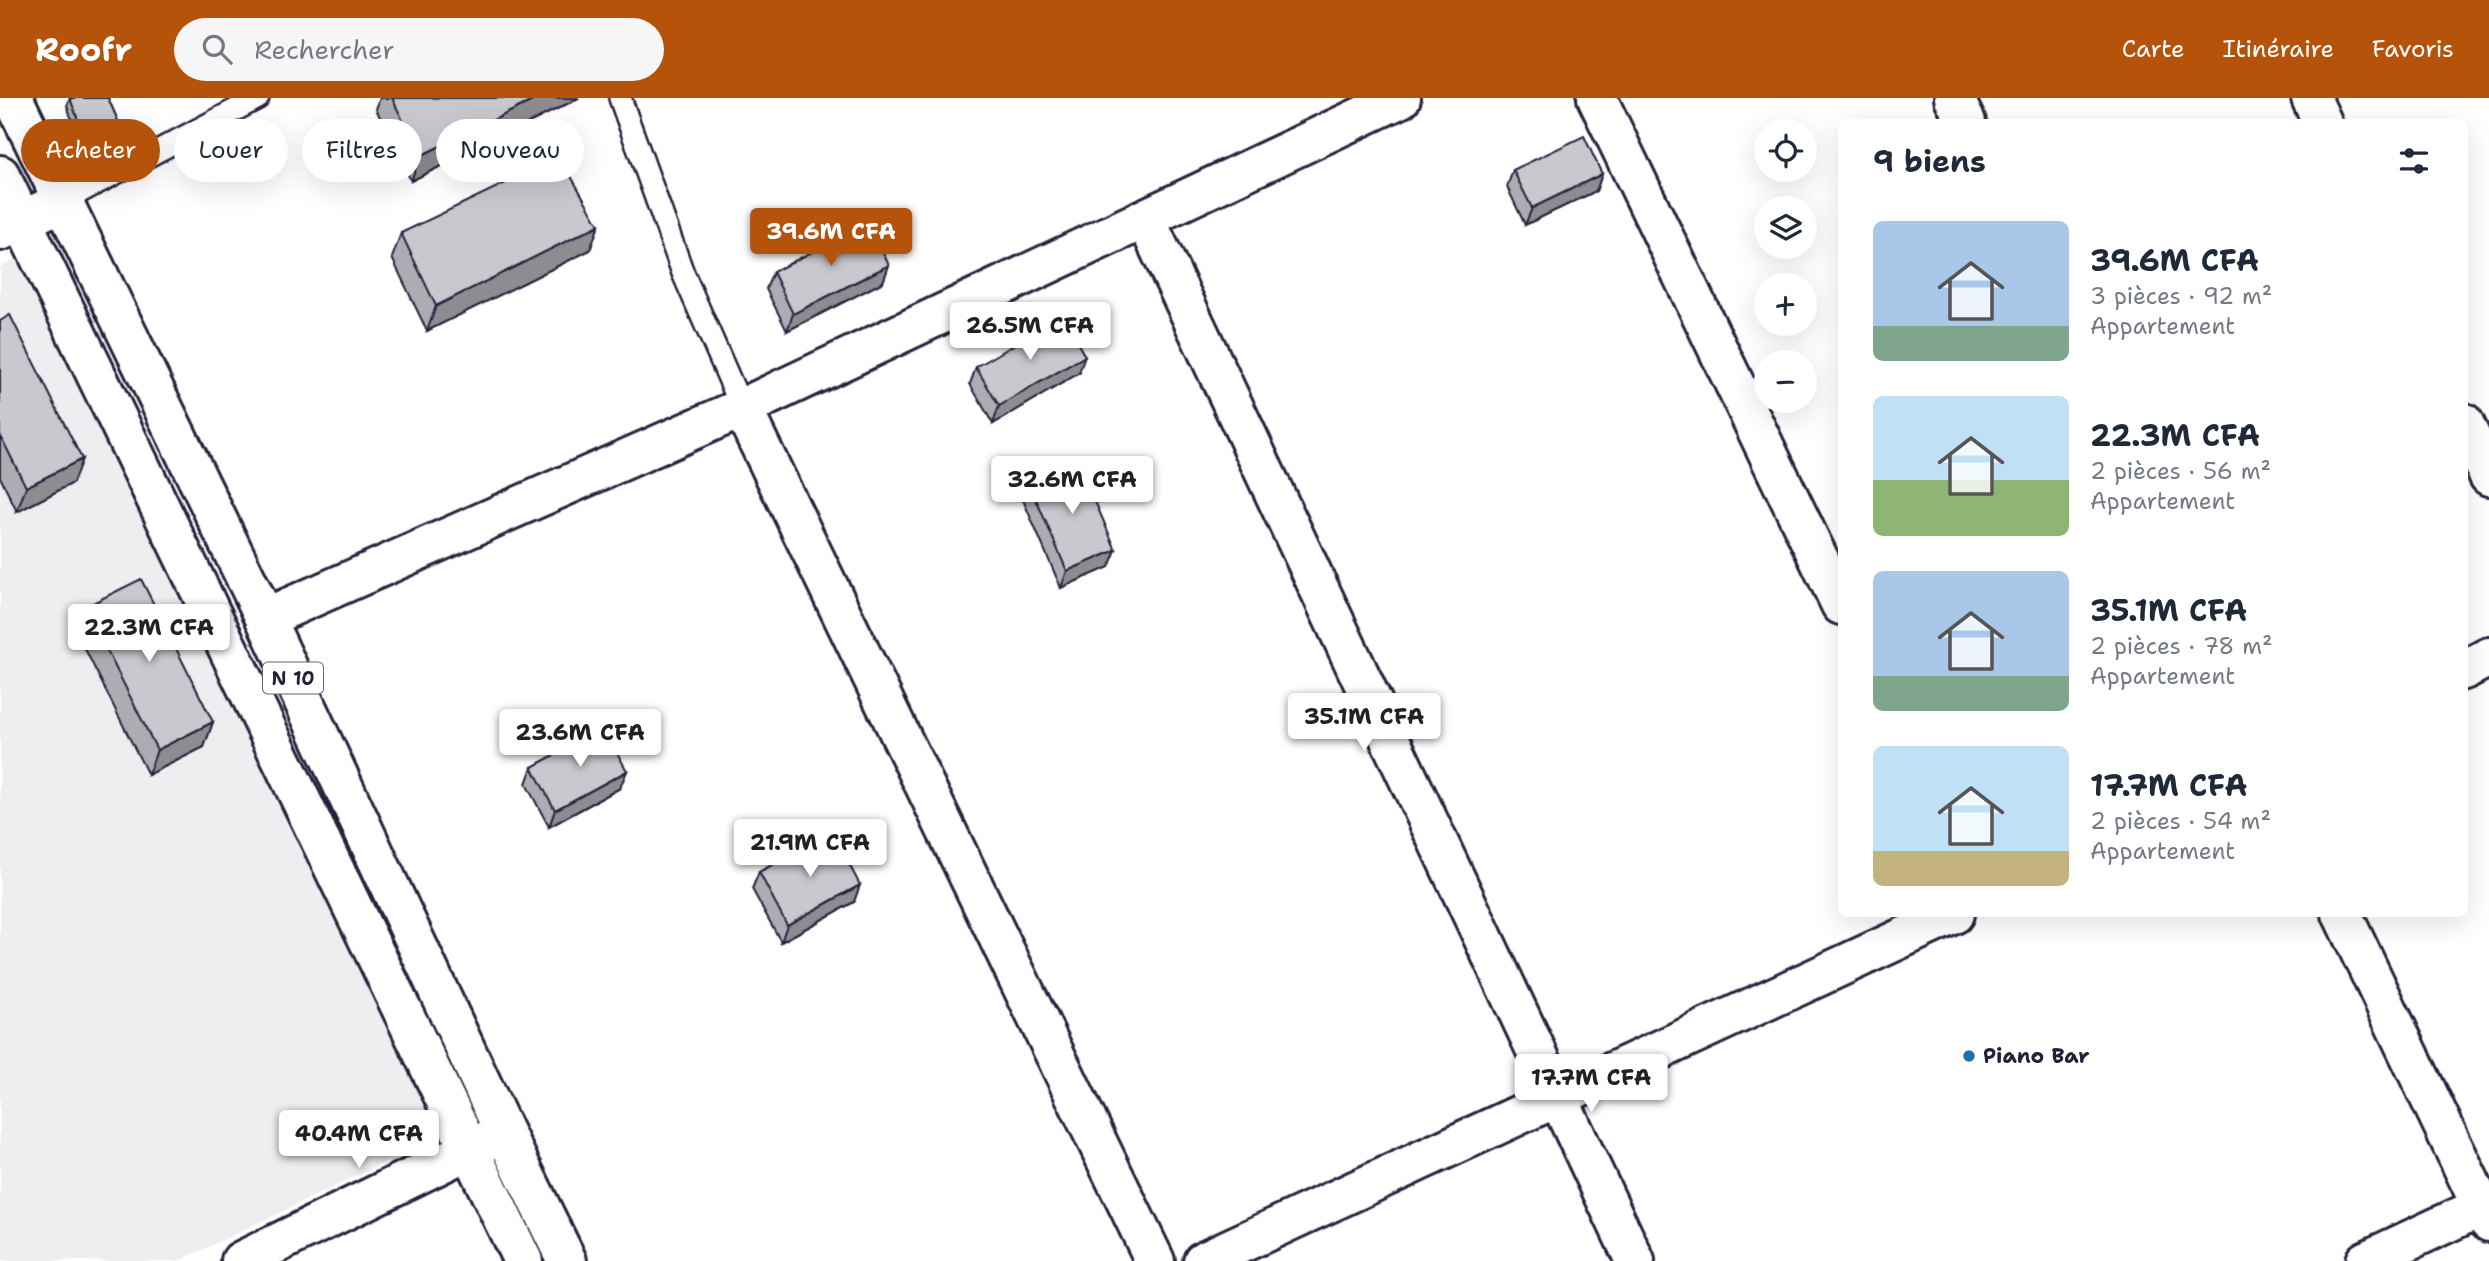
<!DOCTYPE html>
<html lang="fr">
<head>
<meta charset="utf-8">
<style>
  body { margin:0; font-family:"Shantell Sans",sans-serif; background:#f6f6f7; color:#1f2937; height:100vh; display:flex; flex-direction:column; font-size:26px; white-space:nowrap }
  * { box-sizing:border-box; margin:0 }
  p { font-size:23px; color:#747a83 }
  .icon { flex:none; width:38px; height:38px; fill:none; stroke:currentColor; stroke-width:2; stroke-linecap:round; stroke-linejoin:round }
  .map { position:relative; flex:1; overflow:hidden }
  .drawer { position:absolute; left:1838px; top:21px; width:630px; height:798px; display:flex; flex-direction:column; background:#fff; border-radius:10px; box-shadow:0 7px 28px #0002 }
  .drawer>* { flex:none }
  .hud { position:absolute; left:21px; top:21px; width:665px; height:63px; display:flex; gap:14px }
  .controls { position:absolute; left:1754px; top:21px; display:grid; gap:14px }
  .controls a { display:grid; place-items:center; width:63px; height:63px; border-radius:50%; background:#fff; box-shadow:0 7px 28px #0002; font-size:35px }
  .price { position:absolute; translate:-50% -60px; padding:0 16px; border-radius:7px; background:#fff; color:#222; font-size:23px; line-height:46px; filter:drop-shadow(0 2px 4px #0008) }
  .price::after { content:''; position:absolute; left:50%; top:42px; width:21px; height:16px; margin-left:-10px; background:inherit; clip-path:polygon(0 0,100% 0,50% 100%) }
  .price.current { background:#b45309; color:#fff }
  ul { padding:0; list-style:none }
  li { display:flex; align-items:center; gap:21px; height:175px; padding:0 35px }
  li span { display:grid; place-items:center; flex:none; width:196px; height:140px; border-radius:10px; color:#555 }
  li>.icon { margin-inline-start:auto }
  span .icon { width:84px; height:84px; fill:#fffc; stroke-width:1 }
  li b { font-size:30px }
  h2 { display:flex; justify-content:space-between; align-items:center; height:84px; padding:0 35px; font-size:30px }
  .tag { padding:0 24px; border-radius:32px; background:#fff; box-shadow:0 7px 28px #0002; font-size:24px; line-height:63px }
  .tag.current { background:#b45309; color:#fff }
  header { display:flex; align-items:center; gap:42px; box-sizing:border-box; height:98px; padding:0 35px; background:#b45309; color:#fff }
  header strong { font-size:33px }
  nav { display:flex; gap:38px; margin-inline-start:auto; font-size:24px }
  .search { width:490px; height:63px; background:#f6f6f7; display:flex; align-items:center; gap:18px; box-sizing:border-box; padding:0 24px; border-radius:38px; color:#747a83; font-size:26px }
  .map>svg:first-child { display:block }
  .built { fill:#eeeef1 }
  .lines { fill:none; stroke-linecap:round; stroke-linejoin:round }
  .service-casing { stroke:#22223b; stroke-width:26 }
  .minor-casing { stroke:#22223b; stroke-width:44 }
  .primary-casing { stroke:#22223b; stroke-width:44 }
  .service { stroke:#fff; stroke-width:21 }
  .minor { stroke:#fff; stroke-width:38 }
  .primary { stroke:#fff; stroke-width:38 }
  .wall { fill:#acacb2; stroke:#22223b; stroke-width:2 }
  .shaded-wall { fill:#8c8c91; stroke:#22223b; stroke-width:2 }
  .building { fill:#c8c8cf; stroke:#22223b; stroke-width:2 }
  .poi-dot { fill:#1f6fb2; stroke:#fff; stroke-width:2.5 }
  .labels { text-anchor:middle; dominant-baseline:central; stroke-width:5; stroke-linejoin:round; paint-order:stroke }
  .shield { fill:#fff; stroke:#646476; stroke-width:2 }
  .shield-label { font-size:19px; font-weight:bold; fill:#22223b }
  .poi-label { font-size:21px; font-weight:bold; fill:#22223b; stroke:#fff; text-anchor:start }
</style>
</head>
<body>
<header>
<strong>Roofr</strong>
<div class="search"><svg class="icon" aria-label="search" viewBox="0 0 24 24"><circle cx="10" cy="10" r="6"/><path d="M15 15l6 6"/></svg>Rechercher</div>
<nav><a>Carte</a><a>Itinéraire</a><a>Favoris</a></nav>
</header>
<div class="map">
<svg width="2489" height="1163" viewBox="0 0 2489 1163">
  <rect width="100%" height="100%" fill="#fff"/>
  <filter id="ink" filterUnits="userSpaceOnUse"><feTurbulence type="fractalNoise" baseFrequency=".0143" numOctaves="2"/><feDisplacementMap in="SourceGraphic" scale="14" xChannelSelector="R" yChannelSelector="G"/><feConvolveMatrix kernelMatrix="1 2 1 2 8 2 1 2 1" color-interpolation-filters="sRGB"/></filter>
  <g filter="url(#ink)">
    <path class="built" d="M16,161L440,1038L179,1163H0V169Z"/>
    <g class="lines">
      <defs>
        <path id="service" d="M620,0L683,175L742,310
          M61,104L258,0"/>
        <path id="minor" d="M1597,0L1841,507
          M1954,0L1966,24
          M2311,0L2322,24
          M1146,122L1635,1163
          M0,133L61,104
          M742,310L1155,1163
          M2464,325L2489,378
          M265,520L742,310L1401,0
          M2464,572L2489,559
          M2342,816L2489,1124
          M241,1163L499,1037
          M1203,1163L1954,816
          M2365,1163L2481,1109"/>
        <path id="primary" d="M13,0L265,520L504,1034L567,1163
          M0,77L523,1163"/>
      </defs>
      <use href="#service" class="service-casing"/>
      <use href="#minor" class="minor-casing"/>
      <use href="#primary" class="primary-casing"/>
      <use href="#service" class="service"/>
      <use href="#minor" class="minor"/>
      <use href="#primary" class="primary"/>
    </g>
    <path class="wall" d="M70,0H108L119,25L116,34L82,50L67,8Z
      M380,0H579L411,83L376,11Z
      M1513,72L1602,76L1596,93L1525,127L1507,89Z
      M599,127L590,152L427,233L392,160L401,135Z
      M889,167L883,184L787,233L766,191L773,174Z
      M0,223L73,385L17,414L0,379Z
      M976,269L1079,275L993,326L970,286Z
      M1029,385L1109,469L1061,490L1023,402Z
      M85,509L213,624L204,649L148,677L76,533Z
      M532,669L620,690L549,729L526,686Z
      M759,774L854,804L781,844L752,791Z"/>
    <path class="shaded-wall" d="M538,0H579L411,83L420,58Z
      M119,25L116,34L82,50L85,41Z
      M1602,76L1596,93L1525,127L1532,110Z
      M599,127L590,152L427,233L436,208Z
      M889,167L883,184L787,233L793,216Z
      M1085,258L1079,275L993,326L999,308Z
      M82,361L73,385L17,414L26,389Z
      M1116,452L1109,469L1061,490L1067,473Z
      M213,624L204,649L148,677L157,652Z
      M627,673L620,690L549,729L555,712Z
      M860,787L854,804L781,844L787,827Z"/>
    <path class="building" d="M70,0H108L119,25L85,41Z
      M392,0H538L420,58Z
      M1584,38L1602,76L1532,110L1513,72Z
      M560,59L599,127L436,208L401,135Z
      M868,125L889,167L793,216L773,174Z
      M10,217L82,361L26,389L0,337V223Z
      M1062,219L1085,258L999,308L976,269Z
      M1078,364L1116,452L1067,473L1029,385Z
      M141,481L213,624L157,652L85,509Z
      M604,630L627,673L555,712L532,669Z
      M832,734L860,787L787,827L759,774Z"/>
  </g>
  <circle class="poi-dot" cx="1969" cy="958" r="7"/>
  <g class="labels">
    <rect class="shield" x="263" y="564.5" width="60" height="31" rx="5"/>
    <g class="shield-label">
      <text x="293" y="580">N 10</text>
    </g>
    <g class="poi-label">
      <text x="1983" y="958">Piano Bar</text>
    </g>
  </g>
</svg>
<div class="controls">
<a><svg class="icon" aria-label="locate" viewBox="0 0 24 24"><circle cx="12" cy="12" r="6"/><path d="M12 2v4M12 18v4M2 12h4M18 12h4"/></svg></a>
<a><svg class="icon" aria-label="layers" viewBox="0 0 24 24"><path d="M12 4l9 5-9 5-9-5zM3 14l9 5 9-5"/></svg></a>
<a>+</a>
<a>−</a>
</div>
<b class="price current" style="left:831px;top:170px">39.6M CFA</b>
<b class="price" style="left:1030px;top:264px">26.5M CFA</b>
<b class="price" style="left:1072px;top:418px">32.6M CFA</b>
<b class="price" style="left:149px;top:566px">22.3M CFA</b>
<b class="price" style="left:1364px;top:655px">35.1M CFA</b>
<b class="price" style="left:580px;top:671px">23.6M CFA</b>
<b class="price" style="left:810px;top:781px">21.9M CFA</b>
<b class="price" style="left:1591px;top:1016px">17.7M CFA</b>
<b class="price" style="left:359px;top:1072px">40.4M CFA</b>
<div class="hud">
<a class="tag current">Acheter</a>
<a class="tag">Louer</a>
<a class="tag">Filtres</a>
<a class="tag">Nouveau</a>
</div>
<section class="drawer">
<h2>9 biens<svg class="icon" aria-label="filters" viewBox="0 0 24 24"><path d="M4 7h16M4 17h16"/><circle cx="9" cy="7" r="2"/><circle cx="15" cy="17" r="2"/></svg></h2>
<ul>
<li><span style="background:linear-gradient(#a9c7e8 75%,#7fa58c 0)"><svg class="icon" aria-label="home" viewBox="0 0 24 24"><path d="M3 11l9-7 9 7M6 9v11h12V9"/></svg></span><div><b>39.6M CFA</b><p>3 pièces · 92 m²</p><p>Appartement</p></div></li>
<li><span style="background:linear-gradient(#bfe0f5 60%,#8fb573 0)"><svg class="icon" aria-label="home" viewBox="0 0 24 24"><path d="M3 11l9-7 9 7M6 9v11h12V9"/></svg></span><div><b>22.3M CFA</b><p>2 pièces · 56 m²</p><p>Appartement</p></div></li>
<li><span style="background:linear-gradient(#a9c7e8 75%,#7fa58c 0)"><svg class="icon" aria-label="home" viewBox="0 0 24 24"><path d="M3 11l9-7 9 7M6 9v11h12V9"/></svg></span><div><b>35.1M CFA</b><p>2 pièces · 78 m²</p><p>Appartement</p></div></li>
<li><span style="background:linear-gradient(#bfe0f5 75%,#c2b280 0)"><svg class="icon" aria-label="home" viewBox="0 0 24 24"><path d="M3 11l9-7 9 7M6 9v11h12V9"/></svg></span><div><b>17.7M CFA</b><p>2 pièces · 54 m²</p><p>Appartement</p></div></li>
</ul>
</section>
</div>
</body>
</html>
